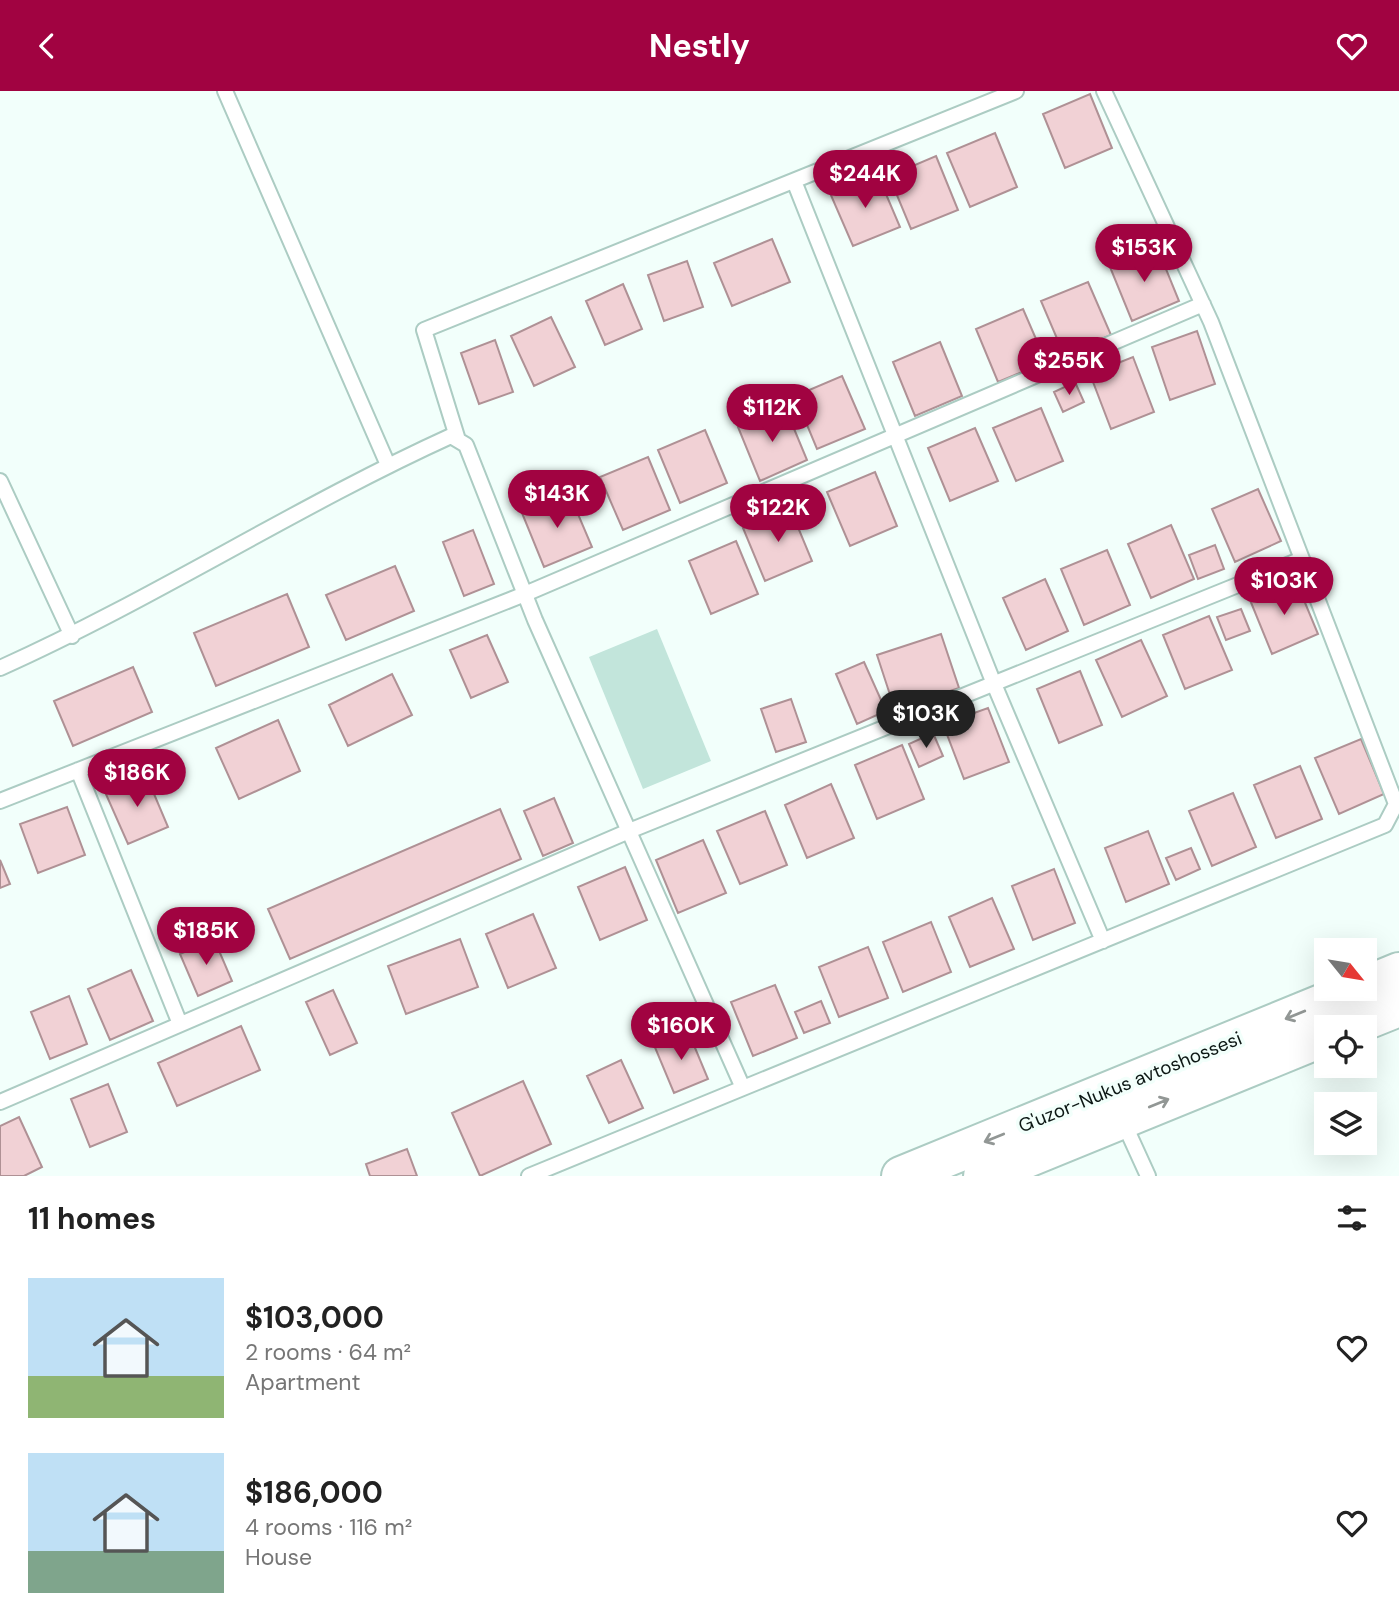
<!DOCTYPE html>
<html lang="en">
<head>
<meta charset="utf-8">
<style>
  body { margin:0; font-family:"DM Sans",sans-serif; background:#f6f6f6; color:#222; height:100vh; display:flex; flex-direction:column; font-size:26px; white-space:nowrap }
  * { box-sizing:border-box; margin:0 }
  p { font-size:23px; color:#767676 }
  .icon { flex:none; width:38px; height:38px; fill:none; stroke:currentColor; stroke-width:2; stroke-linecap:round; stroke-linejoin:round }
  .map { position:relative; height:1085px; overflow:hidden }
  .details { display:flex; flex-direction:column; background:#fff; flex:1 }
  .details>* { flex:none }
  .needle { width:46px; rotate:120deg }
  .tools { position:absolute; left:1314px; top:847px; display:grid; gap:14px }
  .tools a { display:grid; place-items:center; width:63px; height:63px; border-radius:0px; background:#fff; box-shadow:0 7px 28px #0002; font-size:35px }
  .price { position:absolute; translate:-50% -60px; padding:0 16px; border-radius:24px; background:#a10341; color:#fff; font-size:23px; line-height:46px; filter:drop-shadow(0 2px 4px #0008) }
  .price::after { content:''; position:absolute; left:50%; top:42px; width:21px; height:16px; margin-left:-10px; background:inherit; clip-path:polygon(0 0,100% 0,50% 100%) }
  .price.active { background:#222; color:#fff }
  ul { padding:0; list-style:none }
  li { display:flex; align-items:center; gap:21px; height:175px; padding:0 28px }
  li span { display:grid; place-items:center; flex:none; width:196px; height:140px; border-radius:0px; color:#555 }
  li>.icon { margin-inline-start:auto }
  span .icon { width:84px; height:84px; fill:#fffc; stroke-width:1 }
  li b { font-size:30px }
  h2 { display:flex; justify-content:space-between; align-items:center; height:84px; padding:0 28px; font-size:30px }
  header { display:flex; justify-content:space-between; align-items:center; height:91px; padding:0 28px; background:#a10341; color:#fff; font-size:32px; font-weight:700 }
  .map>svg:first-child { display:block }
  .green { fill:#c2e5db }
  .building { fill:#f1d1d5; stroke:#af9195; stroke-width:2 }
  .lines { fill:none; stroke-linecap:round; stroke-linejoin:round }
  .service-casing { stroke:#acccc3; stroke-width:18 }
  .trunk-casing { stroke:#acccc3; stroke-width:42 }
  .service { stroke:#fff; stroke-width:14 }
  .trunk { stroke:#fff; stroke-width:38 }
  .oneway { stroke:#929795 }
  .labels { text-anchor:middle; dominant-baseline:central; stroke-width:7; stroke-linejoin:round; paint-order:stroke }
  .street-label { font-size:19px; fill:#0c1714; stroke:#f2fffb }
</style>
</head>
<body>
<header><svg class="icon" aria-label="back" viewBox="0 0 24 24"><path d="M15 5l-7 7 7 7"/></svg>Nestly<svg class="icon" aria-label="heart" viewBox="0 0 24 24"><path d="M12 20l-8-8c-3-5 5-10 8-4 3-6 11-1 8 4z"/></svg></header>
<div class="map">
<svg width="1399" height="1085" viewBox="0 0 1399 1085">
  <rect width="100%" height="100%" fill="#f2fffb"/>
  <path class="green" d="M657,538L711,670L643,698L589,566Z"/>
  <path class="building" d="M1090,3L1112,57L1065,77L1043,23Z
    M995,42L1017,96L970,116L947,62Z
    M936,65L958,119L911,138L889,85Z
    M877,82L900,136L853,155L830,102Z
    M772,148L790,191L732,215L714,172Z
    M1157,156L1179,210L1132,230L1110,176Z
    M687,170L703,216L664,230L648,184Z
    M1088,191L1111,244L1064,264L1041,210Z
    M623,193L642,238L605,254L586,210Z
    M1023,218L1046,271L998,291L976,238Z
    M551,226L575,276L534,295L511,245Z
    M1197,240L1215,293L1170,309L1152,256Z
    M495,249L513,301L479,313L461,262Z
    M940,251L962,305L915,325L893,271Z
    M1133,266L1154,321L1111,338L1090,283Z
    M842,285L865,338L817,358L795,305Z
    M1075,291L1084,311L1063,321L1054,301Z
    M785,316L807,369L760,390L738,336Z
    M1041,317L1063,370L1016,390L993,337Z
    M975,337L998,390L950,410L928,357Z
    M705,339L727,392L680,412L658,359Z
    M648,366L670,419L623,439L600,386Z
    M875,381L897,435L850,455L827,401Z
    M1258,398L1281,450L1235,471L1212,418Z
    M569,402L592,456L544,476L522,422Z
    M790,417L812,470L765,490L743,437Z
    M1171,434L1194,488L1151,507L1128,453Z
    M473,439L494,493L464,505L443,451Z
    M736,450L758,503L711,523L689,470Z
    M1215,454L1224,478L1198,488L1189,464Z
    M1107,459L1130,514L1084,534L1061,478Z
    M395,475L414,520L346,549L326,504Z
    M1045,488L1068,540L1026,559L1003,507Z
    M1296,490L1318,543L1272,563L1250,509Z
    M287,503L309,556L216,595L194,542Z
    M1241,518L1250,540L1226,549L1217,526Z
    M1209,525L1232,579L1185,598L1163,544Z
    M941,543L959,597L895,619L877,564Z
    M487,544L508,591L471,607L450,559Z
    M1141,549L1167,605L1122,626L1096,569Z
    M864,571L886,620L857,633L836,583Z
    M133,576L152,621L73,655L54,610Z
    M1080,580L1102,634L1059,652L1037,598Z
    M392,583L412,624L348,655L329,614Z
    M791,608L806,651L776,661L761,618Z
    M988,617L1009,671L964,688L943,633Z
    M278,629L300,680L239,708L216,657Z
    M933,642L943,665L919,676L909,653Z
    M1361,648L1384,703L1339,723L1315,667Z
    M902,654L924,708L877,728L855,674Z
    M1300,675L1322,728L1276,747L1254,694Z
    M146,684L168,736L128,753L105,701Z
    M831,693L854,747L807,767L785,714Z
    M1233,702L1256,756L1212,775L1189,720Z
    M554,707L573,752L543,765L524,720Z
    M67,716L85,764L38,782L20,733Z
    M500,718L521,768L290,868L268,818Z
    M765,720L787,774L740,793L717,740Z
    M1148,740L1169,793L1126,811L1105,757Z
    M703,749L726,802L678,822L656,769Z
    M1191,757L1200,778L1176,789L1166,767Z
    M0,769L10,793L0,797Z
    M625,776L647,829L600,849L578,796Z
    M1054,778L1075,832L1033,849L1012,795Z
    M992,807L1014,858L970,876L949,826Z
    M533,823L556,877L508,897L486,843Z
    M931,831L951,881L903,901L883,851Z
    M214,848L232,890L198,905L180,863Z
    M460,848L478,896L406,923L388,875Z
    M868,856L888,907L839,926L819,876Z
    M131,879L153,930L110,949L88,898Z
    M775,894L797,947L753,965L731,911Z
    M333,899L357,952L330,964L306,911Z
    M69,905L87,953L50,968L31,921Z
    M821,910L830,932L804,942L795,921Z
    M241,935L260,979L177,1015L158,972Z
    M688,940L708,988L674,1002L654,954Z
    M621,969L643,1017L609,1032L587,985Z
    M523,990L551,1053L480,1085L452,1022Z
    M108,993L127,1041L90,1056L71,1008Z
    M19,1026L42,1076L24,1085H0V1035Z
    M407,1058L417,1085H370L366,1073Z"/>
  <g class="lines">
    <defs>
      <path id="service" d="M225,0L388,374
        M794,90L994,593L1103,850
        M458,349L424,239L1016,0
        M0,390L72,545
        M0,577C154,508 297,415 451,345L466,354L535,529L743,997L1385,734L1396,713L1211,231L1104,0
        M78,679L180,933
        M0,710L525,503L1203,213
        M0,1011L629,740L1302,468
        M1122,1028L1148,1085
        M529,1085L743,997"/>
      <path id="trunk" d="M1365,895L1399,881
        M1349,936L1399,916
        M901,1085L1358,898
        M983,1085L1326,945"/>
    </defs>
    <use href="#service" class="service-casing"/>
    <use href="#trunk" class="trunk-casing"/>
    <use href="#service" class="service"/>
    <use href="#trunk" class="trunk"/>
  </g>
  <defs><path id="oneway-shaft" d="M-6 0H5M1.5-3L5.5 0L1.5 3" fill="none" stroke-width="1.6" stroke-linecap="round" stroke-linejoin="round" transform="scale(1.75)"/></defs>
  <g class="oneway">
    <use href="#oneway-shaft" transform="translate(1295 924) rotate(158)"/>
    <use href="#oneway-shaft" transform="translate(1159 1012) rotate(-22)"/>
    <use href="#oneway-shaft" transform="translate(994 1047) rotate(158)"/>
  </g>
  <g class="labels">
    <g class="street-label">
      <text transform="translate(1130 991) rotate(-22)">G'uzor-Nukus avtoshossesi</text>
    </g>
  </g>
</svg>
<div class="tools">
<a><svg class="needle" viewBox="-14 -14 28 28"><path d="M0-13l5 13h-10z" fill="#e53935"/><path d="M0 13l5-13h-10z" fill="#767676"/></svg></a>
<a><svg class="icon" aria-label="locate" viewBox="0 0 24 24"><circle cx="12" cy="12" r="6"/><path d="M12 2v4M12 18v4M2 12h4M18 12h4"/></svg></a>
<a><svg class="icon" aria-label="layers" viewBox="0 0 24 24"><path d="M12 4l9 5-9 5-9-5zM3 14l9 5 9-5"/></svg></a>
</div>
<b class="price" style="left:865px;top:119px">$244K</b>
<b class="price" style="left:1144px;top:193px">$153K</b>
<b class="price" style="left:1069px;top:306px">$255K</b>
<b class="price" style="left:772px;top:353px">$112K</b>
<b class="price" style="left:557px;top:439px">$143K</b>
<b class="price" style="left:778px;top:453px">$122K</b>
<b class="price" style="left:1284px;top:526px">$103K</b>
<b class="price active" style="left:926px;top:659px">$103K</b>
<b class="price" style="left:137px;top:718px">$186K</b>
<b class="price" style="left:206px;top:876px">$185K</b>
<b class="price" style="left:681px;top:971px">$160K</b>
</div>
<section class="details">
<h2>11 homes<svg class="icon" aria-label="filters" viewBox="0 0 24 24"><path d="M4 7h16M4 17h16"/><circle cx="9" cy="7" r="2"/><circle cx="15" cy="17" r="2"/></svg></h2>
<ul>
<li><span style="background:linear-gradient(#bfe0f5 70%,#8fb573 0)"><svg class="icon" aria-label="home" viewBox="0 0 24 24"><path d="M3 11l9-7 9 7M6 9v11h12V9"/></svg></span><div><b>$103,000</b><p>2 rooms · 64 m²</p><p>Apartment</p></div><svg class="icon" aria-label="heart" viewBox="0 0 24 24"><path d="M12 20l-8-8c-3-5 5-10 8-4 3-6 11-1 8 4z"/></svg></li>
<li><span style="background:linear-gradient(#bfe0f5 70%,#7fa58c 0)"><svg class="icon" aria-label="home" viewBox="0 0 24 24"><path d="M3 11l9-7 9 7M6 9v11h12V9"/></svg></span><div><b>$186,000</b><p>4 rooms · 116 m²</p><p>House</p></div><svg class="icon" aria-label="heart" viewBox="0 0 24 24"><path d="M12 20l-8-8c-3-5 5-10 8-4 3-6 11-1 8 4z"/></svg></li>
</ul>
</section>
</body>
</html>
